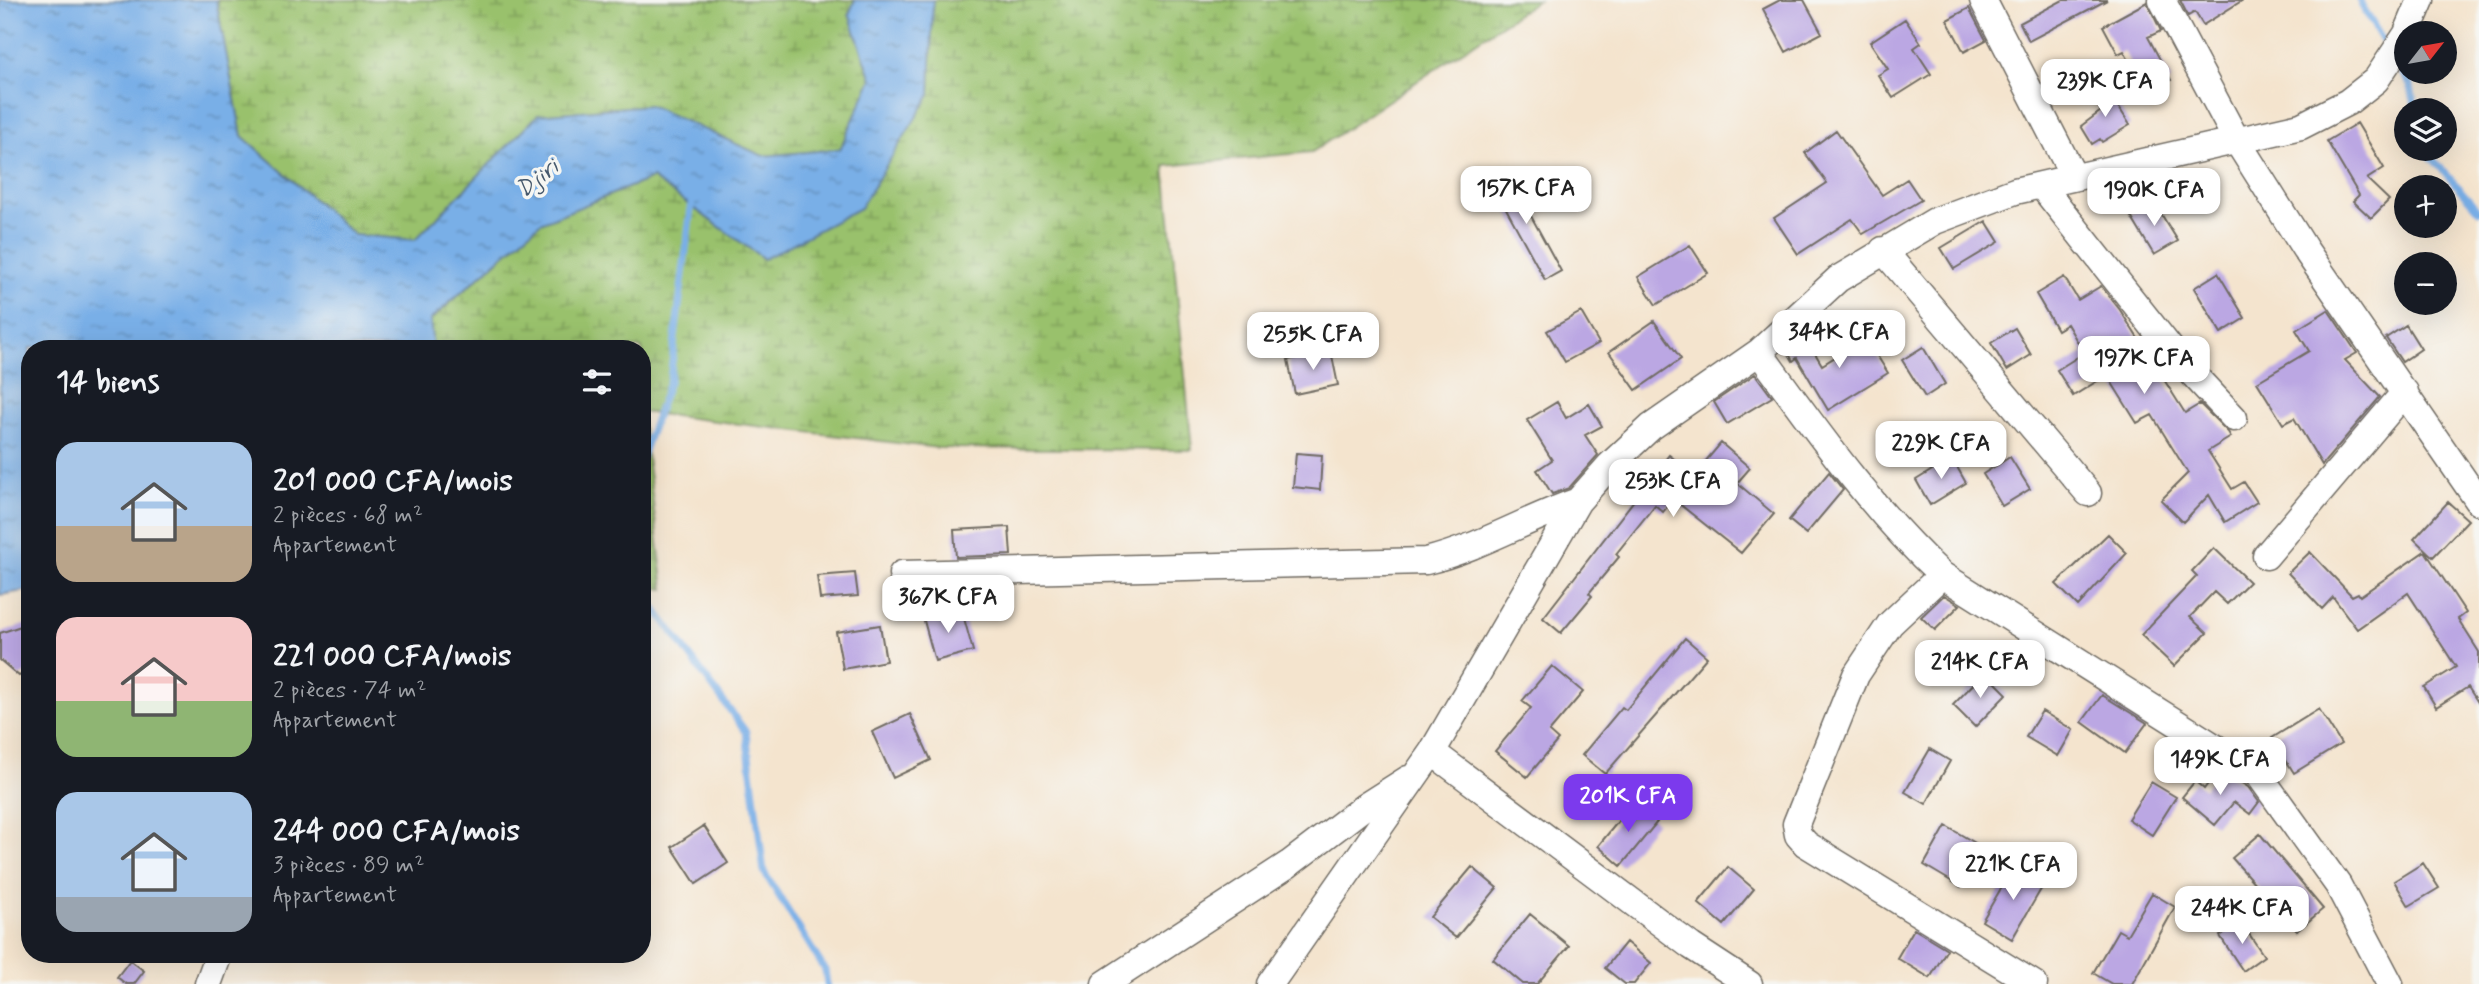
<!DOCTYPE html>
<html lang="fr">
<head>
<meta charset="utf-8">
<style>
  body { margin:0; font-family:Mynerve,sans-serif; background:#242831; color:#f1f3f6; height:100vh; display:flex; flex-direction:column; font-size:26px; white-space:nowrap }
  * { box-sizing:border-box; margin:0 }
  p { font-size:23px; color:#9ea1a6 }
  .icon { flex:none; width:38px; height:38px; fill:none; stroke:currentColor; stroke-width:2; stroke-linecap:round; stroke-linejoin:round }
  .map { position:relative; flex:1; overflow:hidden }
  .details { position:absolute; left:21px; top:340px; width:630px; height:623px; display:flex; flex-direction:column; background:#171b24; border-radius:28px; box-shadow:0 7px 28px #0002 }
  .details>* { flex:none }
  .needle { width:46px; rotate:59deg }
  .controls { position:absolute; left:2394px; top:21px; display:grid; gap:14px }
  .controls a { display:grid; place-items:center; width:63px; height:63px; border-radius:50%; background:#171b24; box-shadow:0 7px 28px #0002; font-size:35px }
  .price { position:absolute; translate:-50% -60px; padding:0 16px; border-radius:14px; background:#fff; color:#222; font-size:23px; line-height:46px; filter:drop-shadow(0 2px 4px #0008) }
  .price::after { content:''; position:absolute; left:50%; top:42px; width:21px; height:16px; margin-left:-10px; background:inherit; clip-path:polygon(0 0,100% 0,50% 100%) }
  .price.on { background:#7c3aed; color:#fff }
  ul { padding:0; list-style:none }
  li { display:flex; align-items:center; gap:21px; height:175px; padding:0 35px }
  li span { display:grid; place-items:center; flex:none; width:196px; height:140px; border-radius:21px; color:#555 }
  li>.icon { margin-inline-start:auto }
  span .icon { width:84px; height:84px; fill:#fffc; stroke-width:1 }
  li b { font-size:30px }
  h2 { display:flex; justify-content:space-between; align-items:center; height:84px; padding:0 35px; font-size:30px }
  .map>svg:first-child { display:block }
  .wetland { fill:url(#wetland-marsh); stroke:#62764c; stroke-width:2 }
  .water { fill:url(#water-ripples); stroke:#526d89; stroke-width:2 }
  .lines { fill:none; stroke-linecap:round; stroke-linejoin:round }
  .stream { stroke:#79afe7; stroke-width:7 }
  .building { fill:#bba7e3 }
  .street-casing { stroke:#716c64; stroke-width:29 }
  .street { stroke:#fff; stroke-width:26 }
  .labels { text-anchor:middle; dominant-baseline:central; stroke-width:7; stroke-linejoin:round; paint-order:stroke }
  .water-label { font-size:23px; font-style:italic; fill:#46596d; stroke:#f6f6f2 }
</style>
</head>
<body>
<div class="map">
<svg width="2479" height="984" viewBox="0 0 2479 984">
  <defs>
    <pattern id="wetland-marsh" width="20" height="14" patternUnits="userSpaceOnUse" patternTransform="scale(1.75)"><rect width="20" height="14" fill="#99c16c"/><path d="M1 5h8M5 5V1M11 12h8M15 12V8" fill="none" stroke="#7d9d59"/></pattern>
    <pattern id="water-ripples" width="26" height="14" patternUnits="userSpaceOnUse" patternTransform="scale(1.75)"><rect width="26" height="14" fill="#79afe7"/><path d="M2 4q2-2 4 0t4 0M15 11q2-2 4 0t4 0" fill="none" stroke="#638fbb"/></pattern>
  </defs>
  <rect width="100%" height="100%" fill="#f6f6f2"/>
  <filter id="ink" filterUnits="userSpaceOnUse"><feTurbulence type="fractalNoise" baseFrequency=".0143" numOctaves="2"/><feDisplacementMap in="SourceGraphic" scale="14" xChannelSelector="R" yChannelSelector="G"/><feConvolveMatrix kernelMatrix="1 2 1 2 8 2 1 2 1" color-interpolation-filters="sRGB"/></filter>
  <filter id="wash" filterUnits="userSpaceOnUse"><feTurbulence type="fractalNoise" baseFrequency=".00686" numOctaves="4" result="noise"/><feDisplacementMap in="SourceGraphic" scale="28" xChannelSelector="R" yChannelSelector="G"/><feGaussianBlur stdDeviation="1.57" result="paint"/><feColorMatrix in="noise" values="0 0 0 0 0 0 0 0 0 0 0 0 0 0 0 0 0 1.4 0 .05"/><feComposite in="paint" operator="in"/></filter>
  <g filter="url(#wash)">
    <rect width="100%" height="100%" fill="#f4e4ce"/>
    <path class="wetland" d="M216,0H855L849,14L872,79L840,149L763,156L649,105L538,115L415,240L354,235L242,136Z
      M933,0H1538L1312,152L1165,166L1192,450L938,448L642,412V348H433L430,321L540,223L652,178L764,259L930,95Z
      M642,418L664,589L642,586Z"/>
    <path class="water" d="M0,0H216L242,136L354,235L415,240L538,115L649,105L763,156L840,149L872,79L849,14L855,0H933L930,95L860,208L764,259L652,178L540,223L430,320L433,348H30V590L0,595Z"/>
    <g class="lines">
      <path class="stream" d="M2359,0L2388,50
        M2394,60L2411,87L2416,110
        M2424,149L2479,211
        M642,456L670,379L692,200
        M642,591L746,732L764,872L825,970L827,984"/>
    </g>
    <g id="blocks">
      <path class="building" d="M1780,0H1804L1822,33L1786,52L1763,9Z
        M2063,0H2107L2029,41L2020,23Z
        M2180,0H2243L2203,25L2195,12L2188,16Z
        M2147,2L2161,31L2148,37L2171,80L2146,94L2124,51L2118,54L2103,26Z
        M1969,8L1986,40L1964,52L1947,20Z
        M1905,19L1921,43L1914,48L1931,74L1893,98L1878,75L1888,69L1870,42Z
        M2107,89L2130,125L2102,142L2100,139L2092,144L2081,126L2101,111L2093,97Z
        M2357,123L2384,168L2367,179L2389,200L2371,218L2353,201L2359,195L2327,141Z
        M1836,130L1882,195L1907,179L1921,200L1863,234L1852,219L1798,254L1774,218L1827,183L1805,153Z
        M1507,172L1561,271L1545,280L1491,181Z
        M2153,201L2178,241L2154,255L2130,215Z
        M1986,221L1999,242L1954,269L1941,248Z
        M1690,245L1708,273L1656,305L1638,277Z
        M2218,273L2245,318L2221,333L2194,288Z
        M2064,277L2078,300L2101,286L2120,310L2185,413L2200,404L2228,432L2231,437L2208,451L2232,489L2244,482L2257,502L2225,522L2209,495L2183,522L2161,500L2188,473L2152,415L2137,423L2107,375L2073,396L2057,370L2084,353L2067,324L2057,330L2036,294Z
        M2328,310L2357,353L2345,360L2380,397L2322,465L2294,418L2283,424L2257,382L2309,351L2296,330Z
        M1581,312L1599,343L1565,362L1547,331Z
        M1654,321L1681,359L1636,390L1609,352Z
        M2406,325L2421,349L2402,362L2386,338Z
        M2015,328L2031,355L2007,370L1991,343Z
        M1803,333L1822,365L1866,338L1888,373L1828,410L1797,358L1793,361L1786,349Z
        M1923,347L1945,384L1925,397L1902,360Z
        M1331,351L1338,385L1295,394L1288,360Z
        M1755,374L1772,397L1727,424L1714,402Z
        M1557,402L1566,418L1589,404L1602,426L1585,435L1598,455L1569,488L1552,494L1537,470L1552,460L1527,420Z
        M1721,443L1750,468L1737,483L1774,514L1741,553L1673,499L1663,512L1655,505L1616,554L1619,557L1589,593L1592,596L1561,633L1543,618L1669,455L1694,475Z
        M1296,453L1322,455L1320,490L1293,487Z
        M2010,457L2030,489L2002,506L1983,474Z
        M1952,458L1966,483L1930,505L1916,480Z
        M1829,472L1843,490L1806,534L1789,520Z
        M2448,502L2468,520L2433,557L2414,539Z
        M1009,527L1011,555L956,557L954,530Z
        M2108,534L2127,553L2078,606L2056,584Z
        M2214,548L2249,582L2227,604L2214,592L2190,617L2207,633L2174,666L2141,635L2197,576L2192,571Z
        M2425,551L2466,613L2458,619L2479,652V704L2468,687L2436,707L2424,687L2456,667L2408,593L2357,629L2333,597L2322,609L2288,573L2310,552L2352,596L2358,593L2360,596Z
        M855,573L858,596L820,599L817,576Z
        M1944,595L1960,605L1935,630L1921,617Z
        M962,611L973,651L935,661L923,617Z
        M30,623V671L19,676L0,660V633Z
        M880,625L886,661L843,669L836,632Z
        M1685,638L1707,657L1605,774L1582,755L1622,707L1626,710Z
        M1552,666L1583,692L1549,732L1558,740L1527,777L1495,751L1531,708L1522,701Z
        M1985,672L2007,694L1975,727L1953,705Z
        M2102,695L2147,723L2125,753L2082,722Z
        M2319,709L2341,744L2294,773L2272,738Z
        M2042,711L2073,730L2058,756L2026,737Z
        M910,714L931,760L893,778L872,732Z
        M1930,749L1950,761L1926,804L1905,792Z
        M2219,769L2248,787L2259,802L2250,814L2234,802L2215,825L2182,797L2195,781L2204,789Z
        M2151,782L2176,797L2152,835L2128,819Z
        M1634,802L1657,822L1621,866L1598,846Z
        M704,826L728,863L696,884L672,847Z
        M1946,826L1984,848L1961,887L1924,865Z
        M2260,834L2323,909L2297,931L2232,858Z
        M2423,863L2439,888L2409,906L2394,881Z
        M2014,866L2044,884L2012,939L1982,921Z
        M1472,867L1497,888L1456,938L1430,917Z
        M1728,867L1754,889L1724,925L1698,903Z
        M2152,893L2175,907L2132,984H2112L2093,973L2118,930L2127,935Z
        M1530,914L1569,946L1537,984H1523L1493,959Z
        M2241,922L2264,956L2243,971L2220,936Z
        M1914,929L1947,949L1930,978L1897,958Z
        M1626,942L1651,963L1634,984H1625L1605,968Z
        M130,960L144,971L134,984H126L117,977Z"/>
    </g>
  </g>
  <g filter="url(#ink)">
    <use href="#blocks" fill-opacity="0" stroke="#716c64" stroke-width="2"/>
    <g class="lines">
      <defs>
        <path id="street" d="M1983,0L2074,177
          M2162,0L2237,141L2305,249L2479,502
          M2407,33L2421,0
          M2041,185L2178,358L2234,418
          M1883,250L2088,493
          M1759,352C1816,430 1871,509 1942,575L2259,775L2338,885L2390,984
          M2266,556L2405,392
          M902,574L1426,561C1479,548 1526,519 1578,501
          M1942,575L1890,624L1856,675L1796,824L1798,835L1806,844L2034,984
          M1432,752L1691,946L1749,984
          M208,984L219,954
          M1105,984L1289,864L1364,807L1408,779
          M1270,984L1432,752L1578,501L1610,465L1651,427L1759,352L1838,279L1935,221L2015,191L2301,126L2348,102L2376,80L2406,35"/>
      </defs>
      <use href="#street" class="street-casing"/>
      <use href="#street" class="street"/>
    </g>
  </g>
  <g class="labels">
    <g class="water-label">
      <text transform="translate(538 179) rotate(-38)">Djiri</text>
    </g>
  </g>
</svg>
<div class="controls">
<a><svg class="needle" viewBox="-14 -14 28 28"><path d="M0-13l5 13h-10z" fill="#e53935"/><path d="M0 13l5-13h-10z" fill="#9ea1a6"/></svg></a>
<a><svg class="icon" aria-label="layers" viewBox="0 0 24 24"><path d="M12 4l9 5-9 5-9-5zM3 14l9 5 9-5"/></svg></a>
<a>+</a>
<a>−</a>
</div>
<b class="price" style="left:2105px;top:119px">239K CFA</b>
<b class="price" style="left:1526px;top:226px">157K CFA</b>
<b class="price" style="left:2154px;top:228px">190K CFA</b>
<b class="price" style="left:1839px;top:370px">344K CFA</b>
<b class="price" style="left:1313px;top:372px">255K CFA</b>
<b class="price" style="left:2144px;top:396px">197K CFA</b>
<b class="price" style="left:1941px;top:481px">229K CFA</b>
<b class="price" style="left:1673px;top:519px">253K CFA</b>
<b class="price" style="left:948px;top:635px">367K CFA</b>
<b class="price" style="left:1980px;top:700px">214K CFA</b>
<b class="price" style="left:2220px;top:797px">149K CFA</b>
<b class="price on" style="left:1628px;top:834px">201K CFA</b>
<b class="price" style="left:2013px;top:902px">221K CFA</b>
<b class="price" style="left:2242px;top:946px">244K CFA</b>
<section class="details">
<h2>14 biens<svg class="icon" aria-label="filters" viewBox="0 0 24 24"><path d="M4 7h16M4 17h16"/><circle cx="9" cy="7" r="2"/><circle cx="15" cy="17" r="2"/></svg></h2>
<ul>
<li><span style="background:linear-gradient(#a9c7e8 60%,#b9a48a 0)"><svg class="icon" aria-label="home" viewBox="0 0 24 24"><path d="M3 11l9-7 9 7M6 9v11h12V9"/></svg></span><div><b>201 000 CFA/mois</b><p>2 pièces · 68 m²</p><p>Appartement</p></div></li>
<li><span style="background:linear-gradient(#f6c9c9 60%,#8fb573 0)"><svg class="icon" aria-label="home" viewBox="0 0 24 24"><path d="M3 11l9-7 9 7M6 9v11h12V9"/></svg></span><div><b>221 000 CFA/mois</b><p>2 pièces · 74 m²</p><p>Appartement</p></div></li>
<li><span style="background:linear-gradient(#a9c7e8 75%,#9aa5b1 0)"><svg class="icon" aria-label="home" viewBox="0 0 24 24"><path d="M3 11l9-7 9 7M6 9v11h12V9"/></svg></span><div><b>244 000 CFA/mois</b><p>3 pièces · 89 m²</p><p>Appartement</p></div></li>
</ul>
</section>
</div>
</body>
</html>
